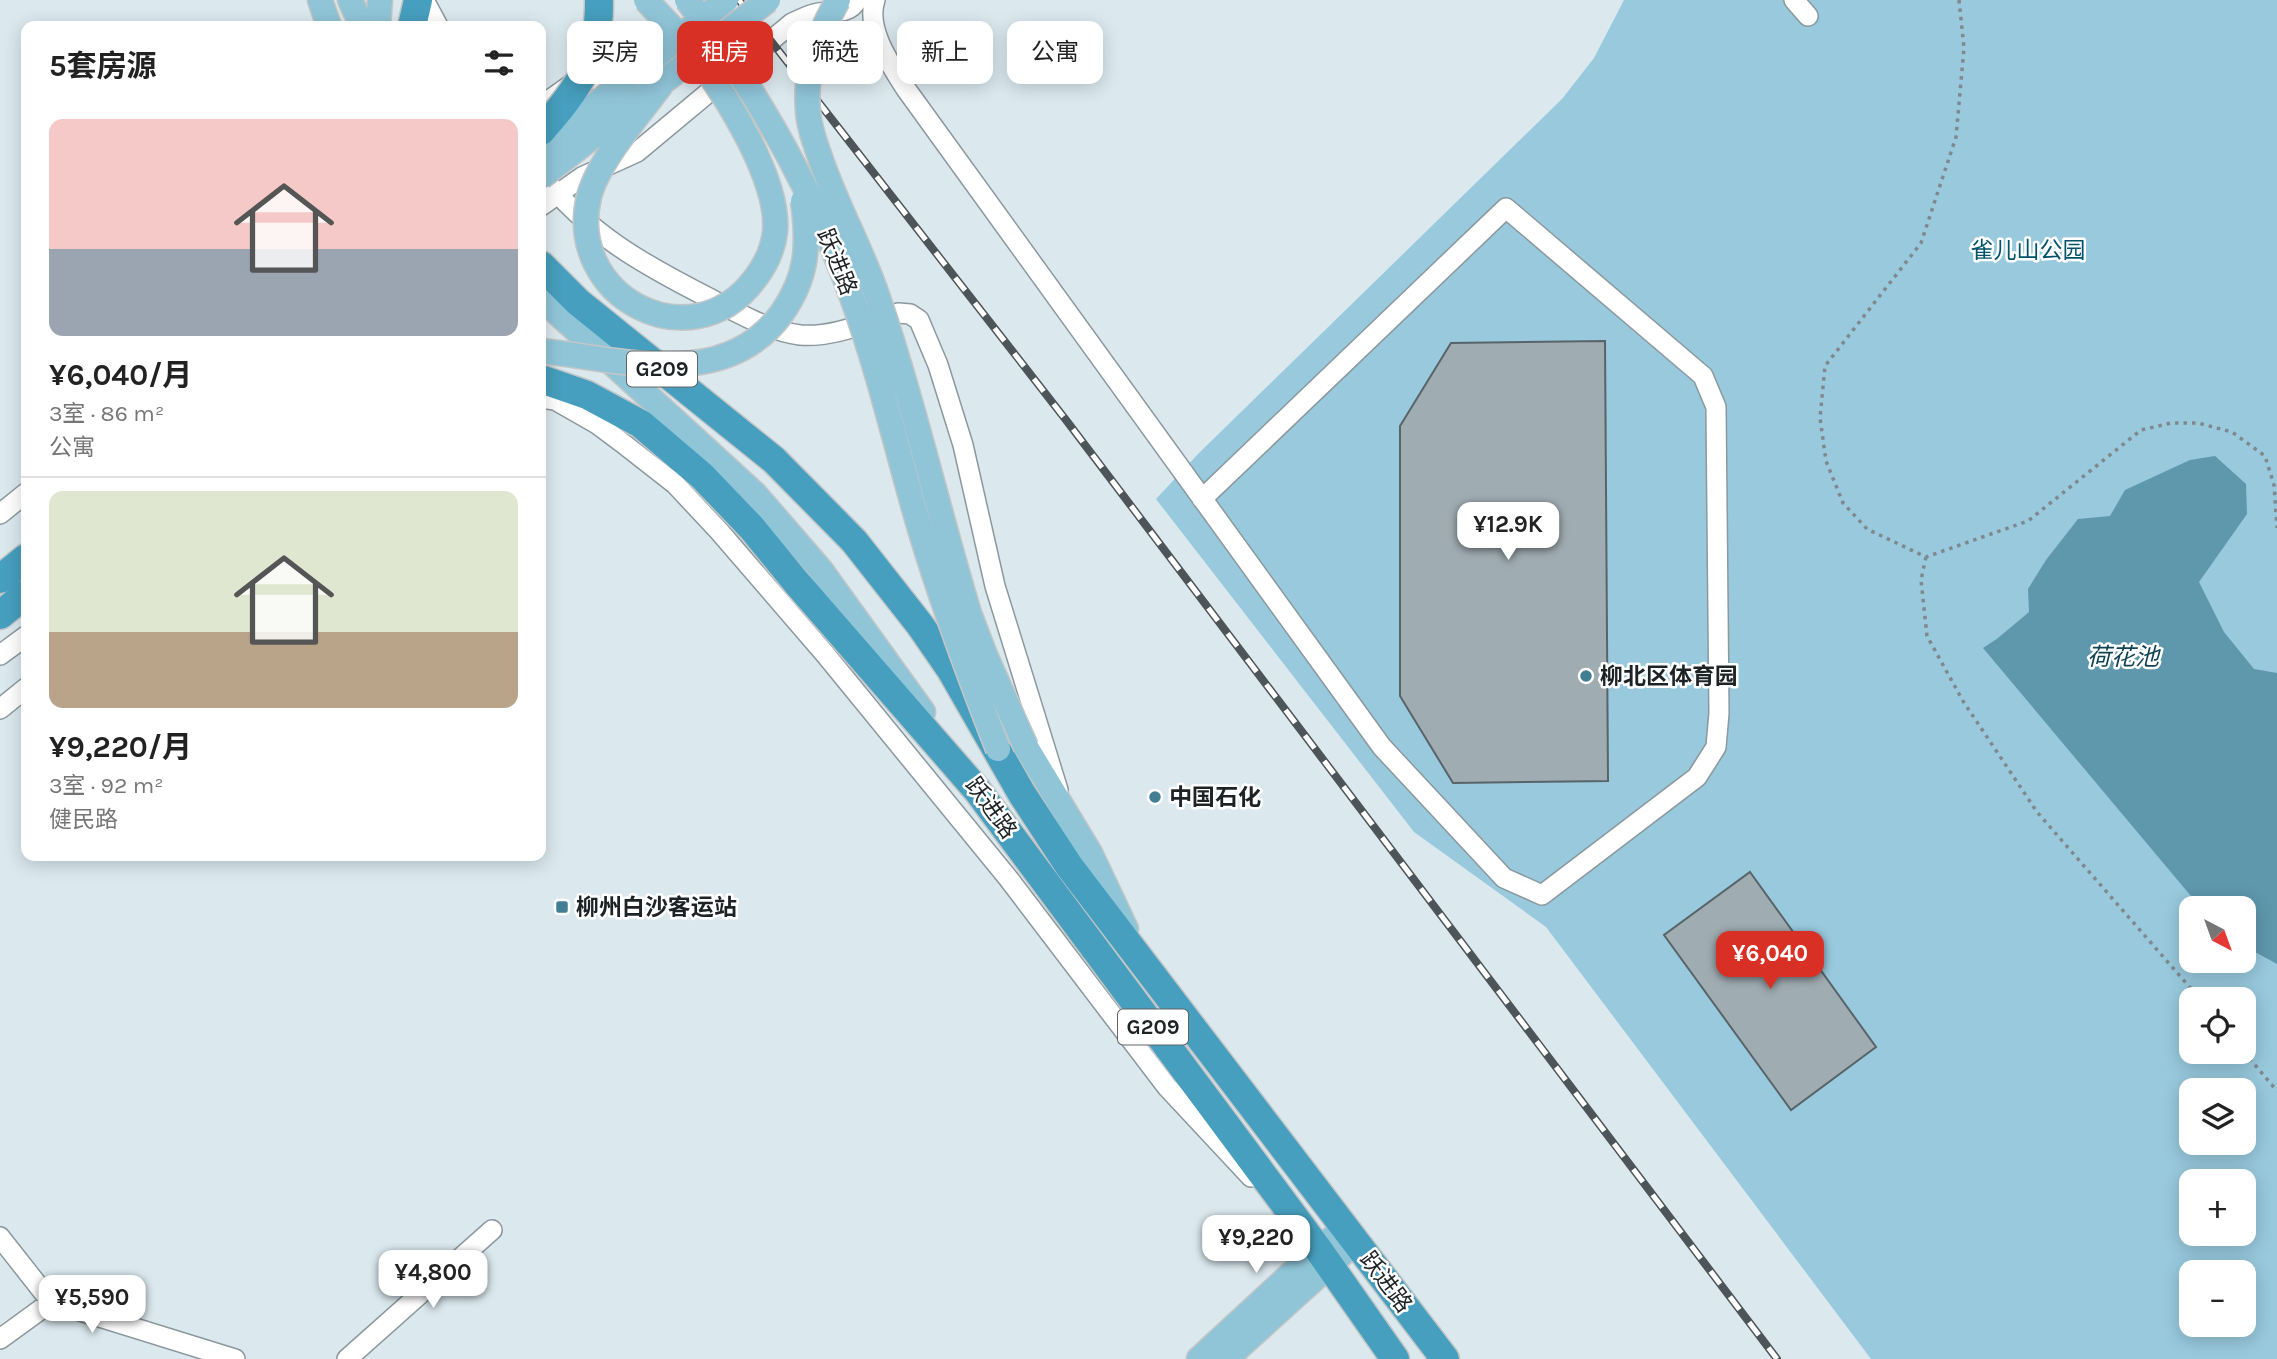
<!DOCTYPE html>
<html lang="zh">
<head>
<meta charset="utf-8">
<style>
  body { margin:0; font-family:Karla,"Noto Sans SC",sans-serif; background:#f2f2f2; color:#222; height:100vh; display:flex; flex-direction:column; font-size:26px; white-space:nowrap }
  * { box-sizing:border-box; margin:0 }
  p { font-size:23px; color:#767676 }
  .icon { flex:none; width:38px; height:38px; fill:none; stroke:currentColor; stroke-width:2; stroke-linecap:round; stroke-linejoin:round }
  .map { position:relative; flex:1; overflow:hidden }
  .panel { position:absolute; left:21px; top:21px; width:525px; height:840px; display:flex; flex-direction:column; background:#fff; border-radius:14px; box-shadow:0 4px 18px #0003 }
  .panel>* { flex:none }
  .banner { position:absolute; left:567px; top:21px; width:665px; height:63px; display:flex; gap:14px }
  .needle { width:46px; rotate:139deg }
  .buttons { position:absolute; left:2179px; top:896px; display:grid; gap:14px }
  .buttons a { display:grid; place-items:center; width:77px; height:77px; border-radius:14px; background:#fff; box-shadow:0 4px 18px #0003; font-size:35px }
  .price { position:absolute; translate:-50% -60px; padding:0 16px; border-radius:14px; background:#fff; color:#222; font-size:23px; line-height:46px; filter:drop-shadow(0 2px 4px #0008) }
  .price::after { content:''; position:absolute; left:50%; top:42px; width:21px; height:16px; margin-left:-10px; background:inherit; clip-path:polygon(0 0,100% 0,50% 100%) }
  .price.on { background:#d93025; color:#fff }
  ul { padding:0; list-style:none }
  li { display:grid; align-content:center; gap:14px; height:371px; padding:0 28px }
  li+li { border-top:2px solid #e0e0e0 }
  li span { display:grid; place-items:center; height:217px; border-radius:14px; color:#555 }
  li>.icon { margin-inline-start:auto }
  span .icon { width:126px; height:126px; fill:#fffc; stroke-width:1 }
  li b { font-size:30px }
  h2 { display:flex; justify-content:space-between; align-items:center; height:84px; padding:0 28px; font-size:30px }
  .chip { padding:0 24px; border-radius:14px; background:#fff; box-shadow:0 4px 18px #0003; font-size:24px; line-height:63px }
  .chip.on { background:#d93025; color:#fff }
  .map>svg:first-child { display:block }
  .green { fill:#98c9dd; fill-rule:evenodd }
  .water { fill:#5f97ad }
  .building { fill:#9facb2; stroke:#586469; stroke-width:2 }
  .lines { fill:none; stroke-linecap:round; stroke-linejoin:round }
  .minor-casing { stroke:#8b989e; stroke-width:22 }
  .major-casing { stroke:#c4c6c6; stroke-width:27 }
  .highway-casing { stroke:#c4c6c6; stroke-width:31 }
  .path { stroke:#7f898d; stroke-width:3.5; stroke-dasharray:3.5 5; stroke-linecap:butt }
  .minor { stroke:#fff; stroke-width:19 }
  .major { stroke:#90c5d8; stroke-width:24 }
  .highway { stroke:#469fbe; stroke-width:28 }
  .rail-casing { stroke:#4e5558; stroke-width:8 }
  .rail { stroke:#fff; stroke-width:5; stroke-dasharray:16; stroke-linecap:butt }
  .major-bridge-casing { stroke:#c4c6c6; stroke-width:27; stroke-linecap:butt }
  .highway-bridge-casing { stroke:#c4c6c6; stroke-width:31; stroke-linecap:butt }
  .major-bridge { stroke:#90c5d8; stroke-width:24 }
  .highway-bridge { stroke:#469fbe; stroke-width:28 }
  .poi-dot { fill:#417e94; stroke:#fff; stroke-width:2.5 }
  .labels { text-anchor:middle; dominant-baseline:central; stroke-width:5; stroke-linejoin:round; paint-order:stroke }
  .shield { fill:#fff; stroke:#616466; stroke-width:2 }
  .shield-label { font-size:21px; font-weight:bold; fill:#1d2224 }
  .park-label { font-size:23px; fill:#00536a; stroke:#fff }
  .street-label { font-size:23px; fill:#1d2224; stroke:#fff }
  .poi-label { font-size:23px; font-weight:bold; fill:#1d2224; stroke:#fff; text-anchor:start }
  .water-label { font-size:24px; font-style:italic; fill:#114354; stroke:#fff }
</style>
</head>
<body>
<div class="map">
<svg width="2277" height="1359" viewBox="0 0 2277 1359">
  <rect width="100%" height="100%" fill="#dbe9ef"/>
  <path class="green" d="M1624,0H2277V1359H1871L1546,927L1414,832L1156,499L1198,454L1562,99L1594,58ZM2191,908H2244V961H2191ZM2191,999H2244V1052H2191ZM2191,1090H2244V1143H2191ZM2191,1181H2244V1234H2191ZM2191,1272H2244V1325H2191Z"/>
  <path class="water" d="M2215,456L2246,484L2247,514L2199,582L2224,632L2254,669L2277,673V964L2244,946V908H2201L1983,648L1998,638L2029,612L2028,589L2046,560L2078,519L2110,516L2125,490L2190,460Z"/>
  <path class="building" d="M1605,341L1608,781L1453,783L1400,696V426L1451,343Z
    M1750,872L1876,1047L1791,1110L1664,935Z"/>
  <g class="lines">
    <defs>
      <path id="minor" d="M424,0L438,26
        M875,0C865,29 891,65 906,89L1382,747L1504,878L1542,895L1697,777L1716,747L1719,713L1716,407L1703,376L1506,208L1202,499
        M1794,0L1808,16
        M541,106L572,84L610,76L636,59
        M541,174C588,234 644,265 711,299C738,313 769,331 800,335C832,338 868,322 898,313L910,314L919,320L938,365L963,445L995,586L1058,790
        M541,206L582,177L637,152L792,23C799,20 807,16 814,14C829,9 848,17 857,0
        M541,398L555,400L597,424L625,445L675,484L719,531L825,654L1008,878L1167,1087L1251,1177
        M0,514L26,493
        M0,655L26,636
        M0,709L26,688
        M0,1237L51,1302L235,1359
        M0,1339L51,1302
        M347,1359L492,1230"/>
      <path id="major" d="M320,0L329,26
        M350,0L362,26
        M378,26L380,0
        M541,298L755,494L820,569L923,712
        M1026,747L1090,853L1126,929
        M1199,1359L1318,1249L1345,1229
        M1226,1359L1355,1242"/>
      <path id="highway" d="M412,26L418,0
        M541,265L578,302L774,460L854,541L920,625L951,670L1022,794L1069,866L1445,1359
        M541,379L587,395L641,424L702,476L751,527L796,582L977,790L1318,1249L1395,1359
        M0,579L26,558
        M0,615L26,594"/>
    </defs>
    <use href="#minor" class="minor-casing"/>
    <use href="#major" class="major-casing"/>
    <use href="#highway" class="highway-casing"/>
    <path class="path" d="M1959,0L1964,48L1956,137L1921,243L1825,366L1820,418L1826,461L1843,503L1867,529L1926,557L2028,521L2141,430L2171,423H2198L2232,432L2265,456L2274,485L2277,528
      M1926,557L1921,580L1927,636L1963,701L2037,812L2200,999
      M2244,1052L2277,1091"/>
    <use href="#minor" class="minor"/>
    <use href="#major" class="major"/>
    <use href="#highway" class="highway"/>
    <defs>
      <path id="rail" d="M739,0L1066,420L1777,1359"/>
    </defs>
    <use href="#rail" class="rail-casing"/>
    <use href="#rail" class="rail"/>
    <defs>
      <path id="major-bridge" d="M646,0C662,18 681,36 696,55C726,96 780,180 775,232C773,250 765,266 754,280C690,363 565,296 589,197C598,161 639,115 661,85
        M687,0C757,90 814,192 853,300C879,372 896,446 917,519C940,598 968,673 998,749
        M838,0C819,33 804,72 808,111C809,127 815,143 820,157C836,205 861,248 877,295C913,400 937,507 969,613L985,655L1026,747
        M541,148L726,0
        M541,177L768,0
        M541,351C621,359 725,392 782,313C808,276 809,245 803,201"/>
      <path id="highway-bridge" d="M541,131C578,89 600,59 599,0"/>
    </defs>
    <use href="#major-bridge" class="major-bridge-casing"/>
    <use href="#highway-bridge" class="highway-bridge-casing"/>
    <use href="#major-bridge" class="major-bridge"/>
    <use href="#highway-bridge" class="highway-bridge"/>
  </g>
  <g class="poi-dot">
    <circle cx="1586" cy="676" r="7"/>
    <circle cx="1155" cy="797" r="7"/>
    <rect x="555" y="900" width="14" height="14" rx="3.5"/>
  </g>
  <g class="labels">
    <g class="shield">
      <rect x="627" y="351.5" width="70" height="35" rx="5"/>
      <rect x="1118" y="1009.5" width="70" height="35" rx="5"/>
    </g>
    <g class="shield-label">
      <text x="662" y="369">G209</text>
      <text x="1153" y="1027">G209</text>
    </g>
    <g class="park-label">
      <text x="2028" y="250">雀儿山公园</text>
    </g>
    <g class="street-label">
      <text transform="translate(837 262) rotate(68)">跃进路</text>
      <text transform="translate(991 808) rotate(54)">跃进路</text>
      <text transform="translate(1386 1282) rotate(53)">跃进路</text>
    </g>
    <g class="poi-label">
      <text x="1600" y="676">柳北区体育园</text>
      <text x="1169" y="797">中国石化</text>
      <text x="576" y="907">柳州白沙客运站</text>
    </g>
    <g class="water-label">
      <text x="2123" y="657">荷花池</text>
    </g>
  </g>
</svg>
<div class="buttons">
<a><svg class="needle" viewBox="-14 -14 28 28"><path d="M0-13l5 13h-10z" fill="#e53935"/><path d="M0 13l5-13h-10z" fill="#767676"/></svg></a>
<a><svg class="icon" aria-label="locate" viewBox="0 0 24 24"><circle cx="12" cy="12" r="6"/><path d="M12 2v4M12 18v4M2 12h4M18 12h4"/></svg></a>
<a><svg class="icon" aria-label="layers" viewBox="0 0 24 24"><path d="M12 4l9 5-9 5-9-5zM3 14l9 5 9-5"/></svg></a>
<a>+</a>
<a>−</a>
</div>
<b class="price" style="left:1508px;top:562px">¥12.9K</b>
<b class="price on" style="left:1770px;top:991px">¥6,040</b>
<b class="price" style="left:1256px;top:1275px">¥9,220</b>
<b class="price" style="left:433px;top:1310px">¥4,800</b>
<b class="price" style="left:92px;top:1335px">¥5,590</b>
<div class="banner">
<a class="chip">买房</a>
<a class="chip on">租房</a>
<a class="chip">筛选</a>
<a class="chip">新上</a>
<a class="chip">公寓</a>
</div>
<section class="panel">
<h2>5套房源<svg class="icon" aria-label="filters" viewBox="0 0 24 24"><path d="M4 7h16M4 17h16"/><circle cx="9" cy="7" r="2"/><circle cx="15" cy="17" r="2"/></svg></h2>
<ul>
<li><span style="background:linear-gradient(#f6c9c9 60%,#9aa5b1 0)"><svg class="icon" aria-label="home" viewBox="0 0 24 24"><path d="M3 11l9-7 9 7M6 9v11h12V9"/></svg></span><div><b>¥6,040/月</b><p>3室 · 86 m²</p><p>公寓</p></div></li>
<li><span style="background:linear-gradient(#dfe7d0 65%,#b9a48a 0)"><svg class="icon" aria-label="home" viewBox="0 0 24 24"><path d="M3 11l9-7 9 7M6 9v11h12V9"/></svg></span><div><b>¥9,220/月</b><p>3室 · 92 m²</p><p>健民路</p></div></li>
</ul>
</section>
</div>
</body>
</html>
